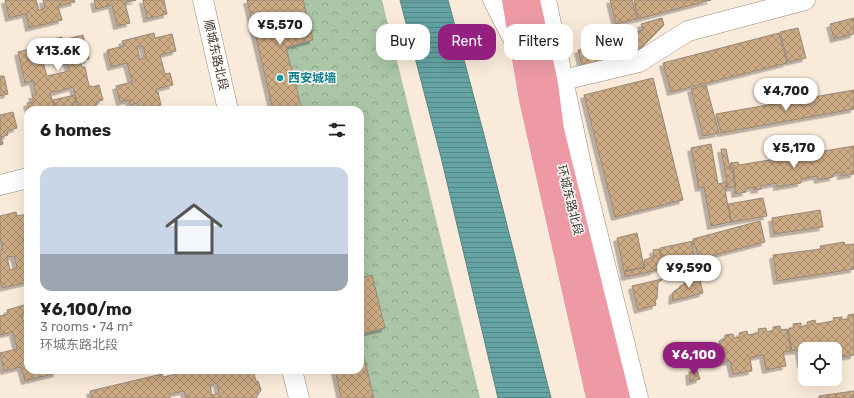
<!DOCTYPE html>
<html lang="en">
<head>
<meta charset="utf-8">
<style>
  body { margin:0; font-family:Rubik,"Noto Sans SC",sans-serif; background:#f2f2f2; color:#202124; height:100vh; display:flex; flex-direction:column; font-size:15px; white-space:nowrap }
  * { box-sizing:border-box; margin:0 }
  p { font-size:13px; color:#757577 }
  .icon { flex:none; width:22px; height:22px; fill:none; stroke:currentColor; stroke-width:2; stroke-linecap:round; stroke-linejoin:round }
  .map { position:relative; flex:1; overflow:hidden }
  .drawer { position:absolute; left:24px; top:106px; width:340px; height:268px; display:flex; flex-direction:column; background:#fff; border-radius:12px; box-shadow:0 4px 16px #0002 }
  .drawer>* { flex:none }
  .hud { position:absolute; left:376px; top:24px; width:380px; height:36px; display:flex; gap:8px }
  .tools { position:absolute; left:798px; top:342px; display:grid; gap:8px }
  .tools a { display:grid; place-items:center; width:44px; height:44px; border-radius:8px; background:#fff; box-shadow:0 4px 16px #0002; font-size:20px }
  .price { position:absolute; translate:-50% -34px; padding:0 9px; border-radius:14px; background:#fff; color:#222; font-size:13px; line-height:26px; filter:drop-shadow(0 1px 2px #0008) }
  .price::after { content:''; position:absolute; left:50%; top:24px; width:12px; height:9px; margin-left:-6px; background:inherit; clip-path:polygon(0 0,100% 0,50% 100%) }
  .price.selected { background:#93207f; color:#fff }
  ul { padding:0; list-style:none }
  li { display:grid; align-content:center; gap:8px; height:212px; padding:0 16px }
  li span { display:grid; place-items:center; height:124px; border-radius:12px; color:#555 }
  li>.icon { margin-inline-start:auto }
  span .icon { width:72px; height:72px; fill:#fffc; stroke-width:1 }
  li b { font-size:17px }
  h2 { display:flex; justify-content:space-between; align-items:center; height:48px; padding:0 16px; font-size:17px }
  .pill { padding:0 14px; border-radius:12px; background:#fff; box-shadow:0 4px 16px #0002; font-size:14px; line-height:36px }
  .pill.selected { background:#93207f; color:#fff }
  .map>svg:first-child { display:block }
  .park { fill:url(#park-crowns) }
  .water { fill:url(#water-rules); stroke:#598381 }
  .building { fill:url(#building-cross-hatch); stroke:#968778; fill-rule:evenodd; filter:url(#shadow) }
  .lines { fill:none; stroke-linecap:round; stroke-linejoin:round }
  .minor-casing { stroke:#978979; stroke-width:21 }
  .major-casing { stroke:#fff; stroke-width:23 }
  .minor { stroke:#fff; stroke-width:20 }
  .major { stroke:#ed9aa4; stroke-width:22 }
  .culture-dot { fill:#0f9aa8; stroke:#fdf9f6; stroke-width:1.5 }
  .labels { text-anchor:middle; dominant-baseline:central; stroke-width:3; stroke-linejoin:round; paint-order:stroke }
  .street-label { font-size:12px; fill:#3d3730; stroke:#fdf9f6 }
  .culture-label { font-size:12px; font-weight:bold; fill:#0d838f; stroke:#fdf9f6; text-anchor:start }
</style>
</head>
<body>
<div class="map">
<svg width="854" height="398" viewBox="0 0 854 398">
  <defs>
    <pattern id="park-crowns" width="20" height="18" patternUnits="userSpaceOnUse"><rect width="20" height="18" fill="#aac6a6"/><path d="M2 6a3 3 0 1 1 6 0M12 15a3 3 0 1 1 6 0" fill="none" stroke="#8ca288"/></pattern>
    <pattern id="water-rules" width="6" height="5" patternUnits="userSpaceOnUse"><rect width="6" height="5" fill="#65a4a4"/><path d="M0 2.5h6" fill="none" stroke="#548686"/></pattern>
    <pattern id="building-cross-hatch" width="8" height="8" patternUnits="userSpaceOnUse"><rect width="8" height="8" fill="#ccaa84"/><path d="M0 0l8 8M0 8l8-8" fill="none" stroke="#a78b6c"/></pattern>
    <filter id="shadow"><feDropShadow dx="-3.5" dy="3.5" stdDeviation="0" flood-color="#0004"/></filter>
  </defs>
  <rect width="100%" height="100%" fill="#faead9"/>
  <path class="park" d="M303,0H382L480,398H374L360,341V334L385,328L360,278V110H302L286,47L313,40Z"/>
  <path class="water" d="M400,0H448L484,135L551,398H498L441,157Z"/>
  <path class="building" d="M5,0H36L39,10L45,8L43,0H74L75,2L58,6L62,20L29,28L26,14L9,18Z
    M94,0H136L125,3L130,23L117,26L112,5L96,9Z
    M143,0H164L167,14L147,19Z
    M247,0H303L313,40L286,47L302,110H273Z
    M610,0H632L637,19L616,24Z
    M634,0H711L638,19Z
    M662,18L664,25L639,50L582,66L578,50L638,34V31L643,30L641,24Z
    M854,18V34L834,39L830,24Z
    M798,28L806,58L788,62L780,32Z
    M154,33L155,38L172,34L176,51L160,55L165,74L170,73L173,85L156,89L157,93L158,92L161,105L139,110L137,103L130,105L129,100L120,102L116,86L132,82L127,63L111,67L107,50L124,46L122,41ZM143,46L146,58L140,59L137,47Z
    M779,33L787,63L671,92L663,63Z
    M83,35L89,59L80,61L82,67H85L89,86H92V87L99,85L103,100L96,102L97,105L79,110L73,87L56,92V91L50,92L55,110H29L27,103L34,102L32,95H36L33,81L25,83L18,52L37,47L36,43L62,37L63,40ZM65,54L69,71L47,76L42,59Z
    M0,76H4L8,94L0,96Z
    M653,78L683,200L615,217L584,95Z
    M706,85L719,133L703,136L691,89Z
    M854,90V109L721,133L716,114Z
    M75,95L76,102L73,103L74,110H59L58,107L55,108L53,100Z
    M13,112L17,128L7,131L8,135L1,137L3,144L0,145V115Z
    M711,144L718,184L726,182L727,190H725L731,222L711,226L704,187L699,188L691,148Z
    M854,146V174L841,176V172L833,174V177L818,180L817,176L801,179V183L777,187V183L761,186V189L754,190V187L745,189L746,192L735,194V188H736L733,167L731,168L730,163L738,162L739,165Z
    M721,149H726L730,169L732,168L735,187L728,188Z
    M763,198L767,216L731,222L728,204Z
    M820,210L823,227L774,234L772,218Z
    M16,212L17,216L28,214V237L23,238L25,248H28V282L2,288L0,281V250L3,249L0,239V216ZM14,256L17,268L10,270L7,257Z
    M760,221L765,242L699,259L693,239Z
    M637,233L644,267L624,271L617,238Z
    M693,241L694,245H692L695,261L664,268L660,248Z
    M844,242L845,245L854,244V269L777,281L773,255L821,249L820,246Z
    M659,249L663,267L654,270V271L625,277L624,272L645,267L644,260L654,257L653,250Z
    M372,275L385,328L360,334V278Z
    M699,276L703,293L672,301L673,292L679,288L680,286L684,285L683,284L688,282L687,281L691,278Z
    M662,279L661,281L658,282L657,299H655L656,305L638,310L632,286Z
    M28,304V314L22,315L25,327H28V370H56L57,373L25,381L21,367L4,371L0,353L17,349L13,332L0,335V316L8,314L7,310Z
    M854,314V355L842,357V353L835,355V349H833L832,345L824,347L825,349H805V363L801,364L799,350L792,351L788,329L794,328L793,324L801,323V327L808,325L807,322L815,320L816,324L834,321L833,318L842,317V320L848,319V315Z
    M780,326L781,330L787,329L791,351L783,352L786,366L766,370L763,355L750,358L752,371L733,374L730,361L723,362L719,341L725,339V335L733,334L734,338L740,337L739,333L747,331L748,335L759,333L758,329L766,328L767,332L773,331V327Z
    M360,341L374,398H341L335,370H360Z
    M181,370H255L256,373L254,374L256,381H258L261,390L256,398H186L184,391L170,394V398H92L90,391L162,374L163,377L181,373ZM217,383L219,393L212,395L210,385Z
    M697,370L700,379L690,382L689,372Z
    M854,391V398H819V396Z"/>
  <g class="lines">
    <defs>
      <path id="minor" d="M203,0L228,110
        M493,0L519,50
        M546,0L585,183L638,398
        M563,80L639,62L688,31L805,0
        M0,185L28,178
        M292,370L299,398"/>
      <path id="major" d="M513,0L530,100L597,398
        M529,0L547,84L553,130L619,398"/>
    </defs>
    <use href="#minor" class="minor-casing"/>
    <use href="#major" class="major-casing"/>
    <use href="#minor" class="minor"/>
    <use href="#major" class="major"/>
  </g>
  <circle class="culture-dot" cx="280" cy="78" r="4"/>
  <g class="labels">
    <g class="street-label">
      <text transform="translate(216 55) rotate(77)">顺城东路北段</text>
      <text transform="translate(570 200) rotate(76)">环城东路北段</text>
    </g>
    <g class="culture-label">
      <text x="288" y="78">西安城墙</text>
    </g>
  </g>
</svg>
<div class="tools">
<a><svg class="icon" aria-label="locate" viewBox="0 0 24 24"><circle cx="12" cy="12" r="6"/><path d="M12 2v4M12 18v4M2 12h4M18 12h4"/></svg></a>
</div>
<b class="price" style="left:280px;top:46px">¥5,570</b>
<b class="price" style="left:58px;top:72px">¥13.6K</b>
<b class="price" style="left:786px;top:112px">¥4,700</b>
<b class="price" style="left:794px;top:169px">¥5,170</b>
<b class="price" style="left:689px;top:289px">¥9,590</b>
<b class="price selected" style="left:694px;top:376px">¥6,100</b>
<div class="hud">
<a class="pill">Buy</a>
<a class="pill selected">Rent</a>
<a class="pill">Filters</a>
<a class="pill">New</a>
</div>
<section class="drawer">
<h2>6 homes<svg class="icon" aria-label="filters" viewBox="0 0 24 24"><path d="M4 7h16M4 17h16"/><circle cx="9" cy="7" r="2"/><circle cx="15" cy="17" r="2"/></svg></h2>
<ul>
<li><span style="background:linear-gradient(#c9d6e8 70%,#9aa5b1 0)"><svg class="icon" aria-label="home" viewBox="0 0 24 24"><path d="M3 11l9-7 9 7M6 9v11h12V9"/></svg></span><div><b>¥6,100/mo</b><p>3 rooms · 74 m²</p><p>环城东路北段</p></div></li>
</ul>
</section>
</div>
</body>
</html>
